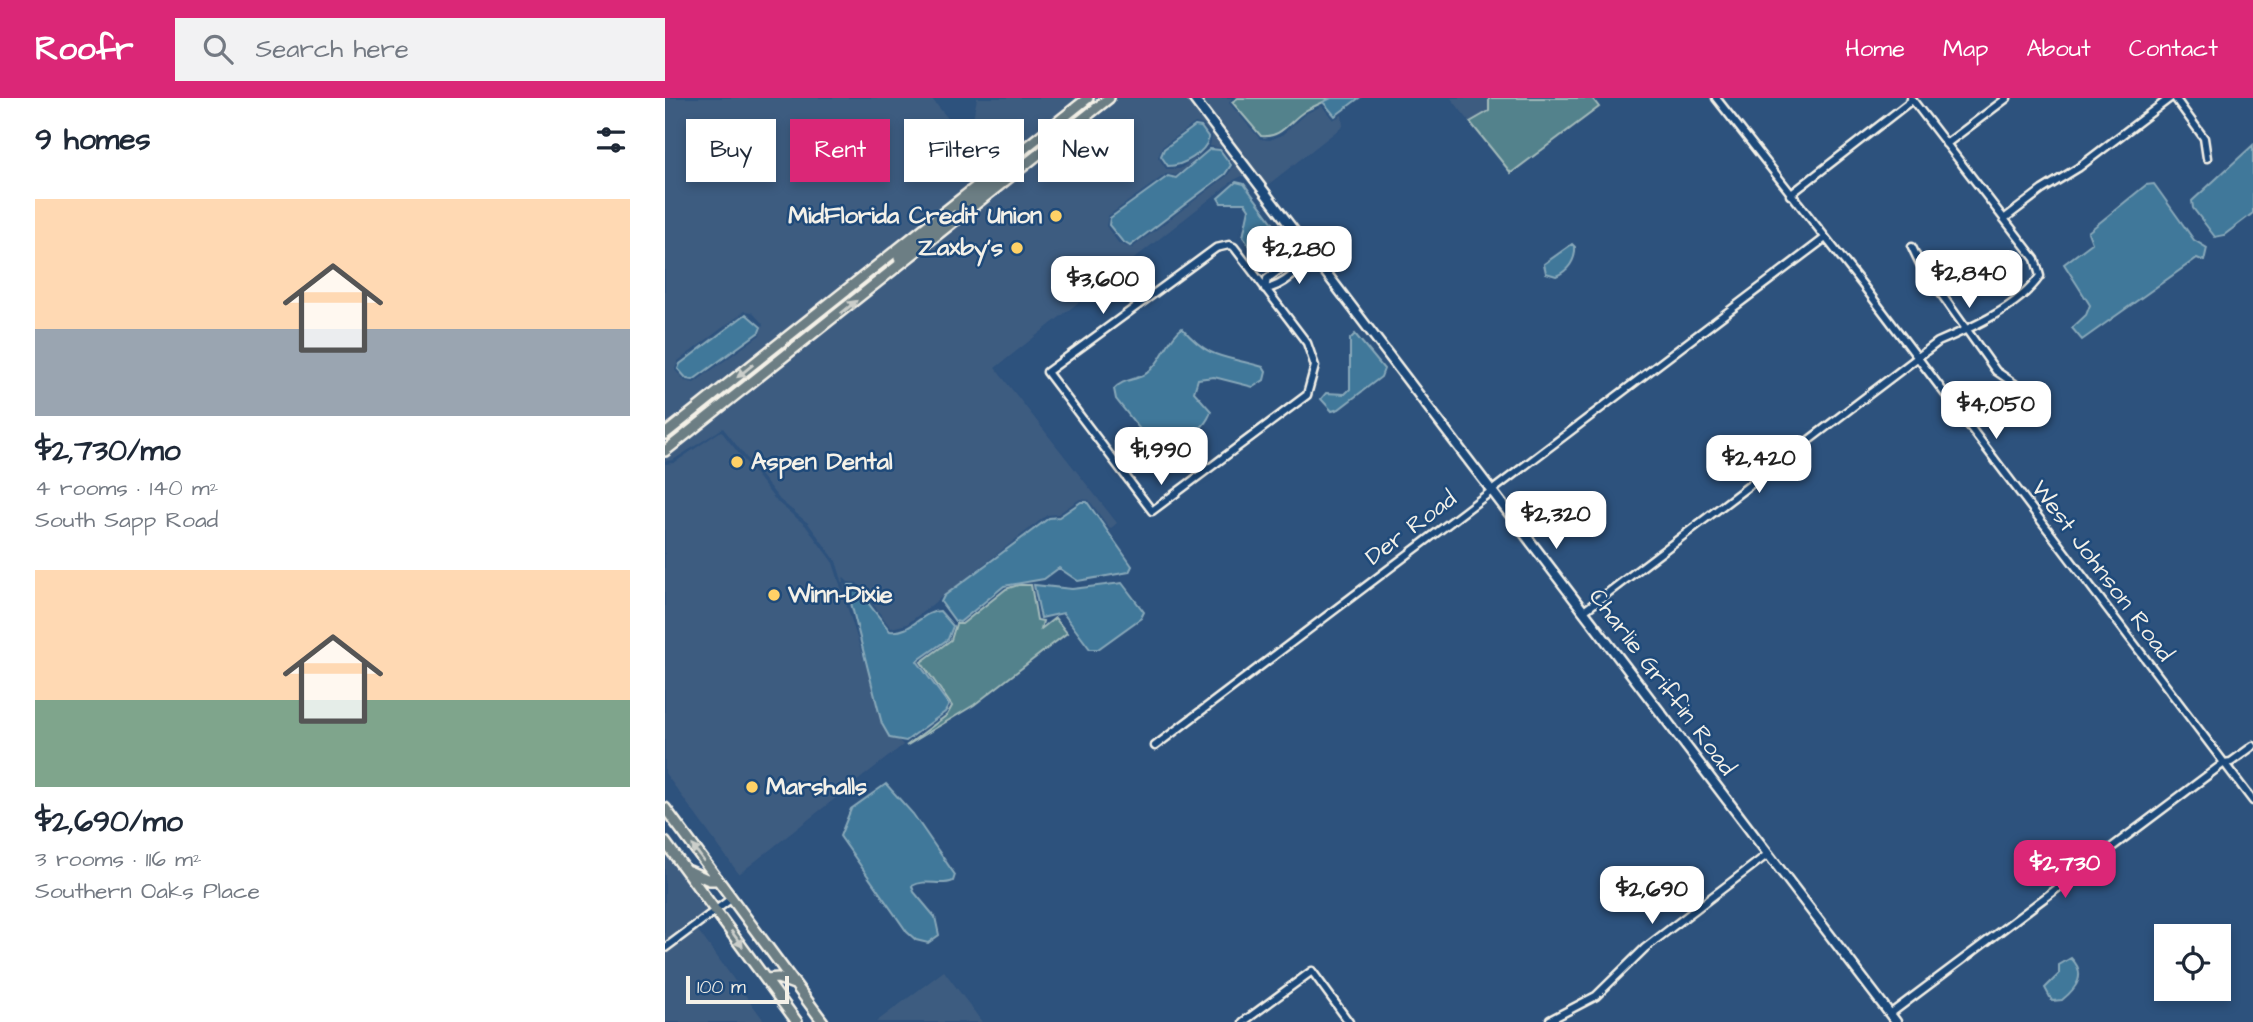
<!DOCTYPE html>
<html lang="en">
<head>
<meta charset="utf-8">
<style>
  body { margin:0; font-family:"Architects Daughter",sans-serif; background:#f2f2f3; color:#1f2937; height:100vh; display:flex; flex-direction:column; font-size:26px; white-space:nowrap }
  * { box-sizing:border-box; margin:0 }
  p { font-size:23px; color:#747a83 }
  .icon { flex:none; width:38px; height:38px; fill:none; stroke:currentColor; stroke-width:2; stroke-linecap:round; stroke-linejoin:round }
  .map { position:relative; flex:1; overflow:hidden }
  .details { display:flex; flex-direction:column; background:#fff; width:665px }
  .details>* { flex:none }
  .banner { position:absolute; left:21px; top:21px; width:665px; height:63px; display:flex; gap:14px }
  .controls { position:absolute; left:1489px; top:826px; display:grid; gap:14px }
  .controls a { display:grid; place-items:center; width:77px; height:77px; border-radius:0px; background:#fff; box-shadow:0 4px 10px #0003; font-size:35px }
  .scale { position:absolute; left:21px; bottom:18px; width:103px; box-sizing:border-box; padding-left:7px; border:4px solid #f4f1e8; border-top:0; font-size:19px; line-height:24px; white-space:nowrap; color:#f4f1e8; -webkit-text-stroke:5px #1f4a7a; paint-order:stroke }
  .price { position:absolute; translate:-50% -60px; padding:0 16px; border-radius:14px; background:#fff; color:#222; font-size:23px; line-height:46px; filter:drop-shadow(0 2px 4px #0008) }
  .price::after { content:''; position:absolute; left:50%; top:42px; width:21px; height:16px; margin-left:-10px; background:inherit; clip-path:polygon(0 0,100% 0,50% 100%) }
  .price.current { background:#db2777; color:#fff }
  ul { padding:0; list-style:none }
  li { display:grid; align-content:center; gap:14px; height:371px; padding:0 35px }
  li span { display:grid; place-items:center; height:217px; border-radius:0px; color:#555 }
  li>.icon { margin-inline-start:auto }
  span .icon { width:126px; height:126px; fill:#fffc; stroke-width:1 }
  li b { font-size:30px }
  h2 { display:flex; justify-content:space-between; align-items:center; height:84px; padding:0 35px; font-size:30px }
  .pill { padding:0 24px; border-radius:0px; background:#fff; box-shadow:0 4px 10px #0003; font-size:24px; line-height:63px }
  .pill.current { background:#db2777; color:#fff }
  header { display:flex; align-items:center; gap:42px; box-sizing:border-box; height:98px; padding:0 35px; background:#db2777; color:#fff }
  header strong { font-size:33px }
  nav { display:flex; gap:38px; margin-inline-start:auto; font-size:24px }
  .search { width:490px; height:63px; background:#f2f2f3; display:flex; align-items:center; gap:18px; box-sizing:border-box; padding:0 24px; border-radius:0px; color:#747a83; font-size:26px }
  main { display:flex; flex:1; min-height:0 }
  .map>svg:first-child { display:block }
  .built { fill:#3e5c80; fill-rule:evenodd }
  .green { fill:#52828c; stroke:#a3baba; stroke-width:2 }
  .water { fill:#40789a; stroke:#88a8b9; stroke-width:2 }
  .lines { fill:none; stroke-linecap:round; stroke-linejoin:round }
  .street-casing { stroke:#f4f1e8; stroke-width:11 }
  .secondary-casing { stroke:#f4f1e8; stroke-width:13 }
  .primary-casing { stroke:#f4f1e8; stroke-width:14 }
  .street { stroke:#1f4a7a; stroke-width:6 }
  .secondary { stroke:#1f4a7a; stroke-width:8 }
  .primary { stroke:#6c7e84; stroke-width:9 }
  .oneway { fill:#cbceca }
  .poi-dot { fill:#ffd166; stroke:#1f4a7a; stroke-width:2.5 }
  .labels { text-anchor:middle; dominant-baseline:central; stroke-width:5; stroke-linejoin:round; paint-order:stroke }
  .poi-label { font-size:24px; font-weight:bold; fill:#f4f1e8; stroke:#1f4a7a; text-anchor:start }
  .street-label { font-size:24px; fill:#f4f1e8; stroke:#1f4a7a }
</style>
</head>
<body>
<header>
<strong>Roofr</strong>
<div class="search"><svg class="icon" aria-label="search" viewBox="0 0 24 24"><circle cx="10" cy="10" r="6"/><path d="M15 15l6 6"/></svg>Search here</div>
<nav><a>Home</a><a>Map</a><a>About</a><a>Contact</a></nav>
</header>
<main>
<section class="details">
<h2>9 homes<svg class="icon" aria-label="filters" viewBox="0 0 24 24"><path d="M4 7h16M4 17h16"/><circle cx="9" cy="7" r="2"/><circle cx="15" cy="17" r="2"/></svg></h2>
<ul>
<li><span style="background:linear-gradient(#ffd9b3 60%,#9aa5b1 0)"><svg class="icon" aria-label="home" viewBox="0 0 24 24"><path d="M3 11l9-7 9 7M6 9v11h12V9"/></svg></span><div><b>$2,730/mo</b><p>4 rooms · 140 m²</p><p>South Sapp Road</p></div></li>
<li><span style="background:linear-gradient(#ffd9b3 60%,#7fa58c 0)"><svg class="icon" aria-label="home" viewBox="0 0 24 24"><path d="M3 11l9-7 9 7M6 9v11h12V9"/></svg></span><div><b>$2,690/mo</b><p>3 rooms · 116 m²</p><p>Southern Oaks Place</p></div></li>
</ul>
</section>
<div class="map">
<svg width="1588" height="924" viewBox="0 0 1588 924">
  <rect width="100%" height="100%" fill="#2d527d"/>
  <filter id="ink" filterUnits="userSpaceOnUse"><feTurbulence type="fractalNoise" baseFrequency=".0143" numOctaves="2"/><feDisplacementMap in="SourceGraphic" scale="14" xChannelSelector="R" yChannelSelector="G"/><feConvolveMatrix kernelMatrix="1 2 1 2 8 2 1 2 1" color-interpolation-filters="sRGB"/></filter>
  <g filter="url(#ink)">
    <path class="built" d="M0,0H266L295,35L307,26L312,0H417L0,331ZM80,213L87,214L98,226L95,237L29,285L20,283L10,272L13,263Z
      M428,0H438L298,112L356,63L360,54Z
      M450,0H523L581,76L569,82L330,270L452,425L445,431L424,402L415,401L393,416L382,417L242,526L226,530L192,485L183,484L178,479L181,495L171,463L143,425L115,402L58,330L8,362L0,363V357L293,127ZM530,25L538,27L547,38L545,48L558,50L569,68L562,78L467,150L454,146L441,128L443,118L501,76L511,77L517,73L537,55L515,71H501L493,59L497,49Z
      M533,0H567L564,5L595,41L605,42L617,37L640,16L657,8L668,22L677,17L678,28L600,89Z
      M786,0H824V13L805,24Z
      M276,121L227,162L218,176L22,331L41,308Z
      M56,333L112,404L140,427L168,465L220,627L238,647L74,776L0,675V366L9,365Z
      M0,755L42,813L0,846Z
      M31,830L100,924H0V854Z
      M279,873L317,924H211Z"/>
    <path class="green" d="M573,0H666C658,5 648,8 640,13C624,23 616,41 596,38L567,4Z
      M824,0H927L934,9L846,75L805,24L824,13Z
      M353,487H366L372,522L378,523L376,531L390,520L402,535L309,607L241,648L282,617L287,608L256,564L286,542L291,526H297L341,491Z"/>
    <path class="water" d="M666,0H694L670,18L658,4Z
      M530,28L536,29L544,40C540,55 518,68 503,68L496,58L499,51Z
      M1588,47V115L1559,137L1550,139L1528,110L1527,103Z
      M545,51L555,52L566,67L560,76L465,148L457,143L444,127L445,120L503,78L511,80Z
      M571,84L579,86L625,148L605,165H597L578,139L584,111L580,105H556L553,100Z
      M1489,86L1529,142L1542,150L1539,163L1532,160L1417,242L1407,230L1421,217L1425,207L1399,166L1427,145L1423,134L1481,87Z
      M907,146L910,149C911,162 903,173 891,178L881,175L879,166Z
      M81,216L96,229L94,234L28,282L22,281L13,271L15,266Z
      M517,230C546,263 558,257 598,269L601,274L599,282L588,289L549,279L533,281L529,294L546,313C540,335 504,354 482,354L477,334L451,301L449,291C458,281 468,283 479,277C497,266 501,242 517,230Z
      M690,236L719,271L716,279L674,311L667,313L656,301L661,295L680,296L685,291V241Z
      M416,404H422L467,468L464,474L413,483L394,470L379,481L339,488L295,524L290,523L276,504L279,498L384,420L394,419Z
      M457,485L479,514L476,520L433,551H425L398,515L376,520L369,487L407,491Z
      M184,487H189L225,533C247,536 256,513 275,513L288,528L283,541L252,563L284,607L280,614L241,643L225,640L217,626L184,497Z
      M221,686L248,716L290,777L288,783C275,789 261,780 247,788L249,794L270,819L274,837L263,845L251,842L242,834L175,738L186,711Z
      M1406,860C1422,876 1412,890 1397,902L1387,903L1380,890L1394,876V867Z"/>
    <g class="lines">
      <defs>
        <path id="street" d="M1051,0L1197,186L1588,703
          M1510,0L1539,40L1542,60
          M1281,46L1342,0
          M1125,97L1247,2
          M1339,121L1377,92L1413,70L1505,0
          M564,147L569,149L642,245L650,268L642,297L487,413L382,274L551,150Z
          M1247,149L1255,166L1331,273L1350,286
          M646,155C639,170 617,189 600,191L602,181L634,157Z
          M919,513L1273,244C1306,230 1354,209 1375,178L1370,161L1246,0
          M490,648L1159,141
          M0,850L67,800
          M1225,916L1559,665L1566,664L1588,648
          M885,922L931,898L980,850L1103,756
          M578,924L647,873L684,924"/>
        <path id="secondary" d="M528,0L1231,924"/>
        <path id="primary" d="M291,122L295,110L352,62
          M234,160L280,123L281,113
          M0,336L423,0
          M0,353L444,0
          M0,710L158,924
          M0,744L132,924
          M24,773L44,782H53
          M101,881L113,880L129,886"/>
      </defs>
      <use href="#street" class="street-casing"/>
      <use href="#secondary" class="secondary-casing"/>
      <use href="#primary" class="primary-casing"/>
      <use href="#street" class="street"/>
      <use href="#secondary" class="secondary"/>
      <use href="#primary" class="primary"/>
    </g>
    <defs><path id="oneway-solid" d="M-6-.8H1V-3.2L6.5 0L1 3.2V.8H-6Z" transform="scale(1.75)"/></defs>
    <g class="oneway">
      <use href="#oneway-solid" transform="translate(184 209) rotate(-39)"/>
      <use href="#oneway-solid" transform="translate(80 273) rotate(141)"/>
      <use href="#oneway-solid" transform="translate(33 755) rotate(-126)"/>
      <use href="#oneway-solid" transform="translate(72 841) rotate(54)"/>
    </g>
  </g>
  <g class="poi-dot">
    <circle cx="391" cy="118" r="7"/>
    <circle cx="352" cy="150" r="7"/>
    <circle cx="72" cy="364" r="7"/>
    <circle cx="109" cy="497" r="7"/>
    <circle cx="87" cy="689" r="7"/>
  </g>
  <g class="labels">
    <g class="poi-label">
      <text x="377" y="118" text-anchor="end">MidFlorida Credit Union</text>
      <text x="338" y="150" text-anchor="end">Zaxby's</text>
      <text x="86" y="364">Aspen Dental</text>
      <text x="123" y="497">Winn-Dixie</text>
      <text x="101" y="689">Marshalls</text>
    </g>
    <g class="street-label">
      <text transform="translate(746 430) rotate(-37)">Der Road</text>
      <text transform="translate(1437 473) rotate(53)">West Johnson Road</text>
      <text transform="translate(997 584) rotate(53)">Charlie Griffin Road</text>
    </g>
  </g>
</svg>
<div class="controls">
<a><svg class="icon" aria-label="locate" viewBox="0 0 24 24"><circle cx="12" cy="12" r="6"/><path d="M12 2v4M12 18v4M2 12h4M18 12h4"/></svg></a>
</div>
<div class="scale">100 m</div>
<b class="price" style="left:634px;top:188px">$2,280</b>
<b class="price" style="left:1304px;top:212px">$2,840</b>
<b class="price" style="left:438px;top:218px">$3,600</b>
<b class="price" style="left:1331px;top:343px">$4,050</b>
<b class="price" style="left:496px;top:389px">$1,990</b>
<b class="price" style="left:1094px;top:397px">$2,420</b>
<b class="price" style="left:891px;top:453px">$2,320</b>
<b class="price current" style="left:1400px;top:802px">$2,730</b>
<b class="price" style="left:987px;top:828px">$2,690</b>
<div class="banner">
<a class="pill">Buy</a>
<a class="pill current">Rent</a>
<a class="pill">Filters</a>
<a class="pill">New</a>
</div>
</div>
</main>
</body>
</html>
